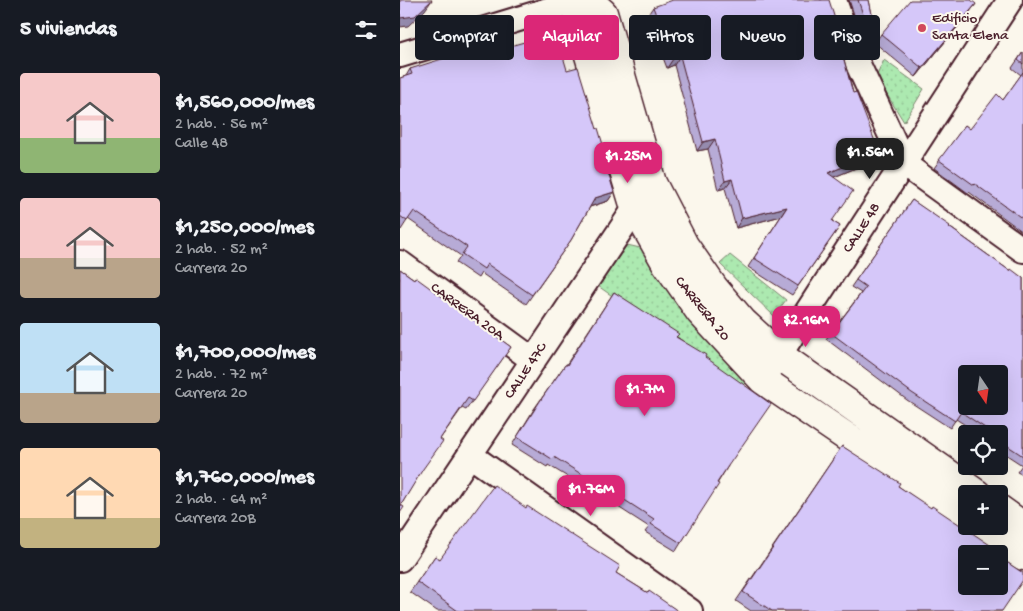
<!DOCTYPE html>
<html lang="es">
<head>
<meta charset="utf-8">
<style>
  body { margin:0; font-family:"Gochi Hand",sans-serif; background:#20242c; color:#f1f3f6; height:100vh; display:flex; flex-direction:column; font-size:19px; white-space:nowrap }
  * { box-sizing:border-box; margin:0 }
  p { font-size:16px; color:#9ea1a6 }
  .icon { flex:none; width:28px; height:28px; fill:none; stroke:currentColor; stroke-width:2; stroke-linecap:round; stroke-linejoin:round }
  .map { position:relative; flex:1; overflow:hidden }
  .drawer { display:flex; flex-direction:column; background:#171b24; width:400px }
  .drawer>* { flex:none }
  .hud { position:absolute; left:15px; top:15px; width:475px; height:45px; display:flex; gap:10px }
  .needle { width:32px; rotate:167deg }
  .fabs { position:absolute; left:558px; top:365px; display:grid; gap:10px }
  .fabs a { display:grid; place-items:center; width:50px; height:50px; border-radius:5px; background:#171b24; box-shadow:0 5px 20px #0002; font-size:25px }
  .price { position:absolute; translate:-50% -42px; padding:0 11px; border-radius:10px; background:#db2777; color:#fff; font-size:16px; line-height:32px; filter:drop-shadow(0 1px 2px #0008) }
  .price::after { content:''; position:absolute; left:50%; top:30px; width:15px; height:11px; margin-left:-8px; background:inherit; clip-path:polygon(0 0,100% 0,50% 100%) }
  .price.on { background:#222; color:#fff }
  ul { padding:0; list-style:none }
  li { display:flex; align-items:center; gap:15px; height:125px; padding:0 20px }
  li span { display:grid; place-items:center; flex:none; width:140px; height:100px; border-radius:5px; color:#555 }
  li>.icon { margin-inline-start:auto }
  span .icon { width:60px; height:60px; fill:#fffc; stroke-width:1 }
  li b { font-size:21px }
  h2 { display:flex; justify-content:space-between; align-items:center; height:60px; padding:0 20px; font-size:21px }
  .chip { padding:0 18px; border-radius:5px; background:#171b24; box-shadow:0 5px 20px #0002; font-size:18px; line-height:45px }
  .chip.on { background:#db2777; color:#fff }
  main { display:flex; flex:1; min-height:0 }
  .map>svg:first-child { display:block }
  .park { fill:url(#park-dots); stroke:#7b846e }
  .lines { fill:none; stroke-linecap:round; stroke-linejoin:round }
  .street-casing { stroke:#4a1f2b; stroke-width:28 }
  .secondary-casing { stroke:#4a1f2b; stroke-width:31 }
  .street { stroke:#fbf7ec; stroke-width:24 }
  .secondary { stroke:#fbf7ec; stroke-width:28 }
  .wall { fill:#b7abd6; stroke:#4a1f2b }
  .shaded-wall { fill:#958bae; stroke:#4a1f2b }
  .building { fill:#d5c7f9; stroke:#4a1f2b; fill-rule:evenodd }
  .poi-dot { fill:#d1495b; stroke:#fbf7ec; stroke-width:2 }
  .labels { text-anchor:middle; dominant-baseline:central; stroke-width:4; stroke-linejoin:round; paint-order:stroke }
  .poi-label { font-size:15px; fill:#4a1f2b; stroke:#fbf7ec; text-anchor:start }
  .street-label { font-size:15px; fill:#4a1f2b; stroke:#fbf7ec }
</style>
</head>
<body>
<main>
<section class="drawer">
<h2>5 viviendas<svg class="icon" aria-label="filters" viewBox="0 0 24 24"><path d="M4 7h16M4 17h16"/><circle cx="9" cy="7" r="2"/><circle cx="15" cy="17" r="2"/></svg></h2>
<ul>
<li><span style="background:linear-gradient(#f6c9c9 65%,#8fb573 0)"><svg class="icon" aria-label="home" viewBox="0 0 24 24"><path d="M3 11l9-7 9 7M6 9v11h12V9"/></svg></span><div><b>$1,560,000/mes</b><p>2 hab. · 56 m²</p><p>Calle 48</p></div></li>
<li><span style="background:linear-gradient(#f6c9c9 60%,#b9a48a 0)"><svg class="icon" aria-label="home" viewBox="0 0 24 24"><path d="M3 11l9-7 9 7M6 9v11h12V9"/></svg></span><div><b>$1,250,000/mes</b><p>2 hab. · 52 m²</p><p>Carrera 20</p></div></li>
<li><span style="background:linear-gradient(#bfe0f5 70%,#b9a48a 0)"><svg class="icon" aria-label="home" viewBox="0 0 24 24"><path d="M3 11l9-7 9 7M6 9v11h12V9"/></svg></span><div><b>$1,700,000/mes</b><p>2 hab. · 72 m²</p><p>Carrera 20</p></div></li>
<li><span style="background:linear-gradient(#ffd9b3 70%,#c2b280 0)"><svg class="icon" aria-label="home" viewBox="0 0 24 24"><path d="M3 11l9-7 9 7M6 9v11h12V9"/></svg></span><div><b>$1,760,000/mes</b><p>2 hab. · 64 m²</p><p>Carrera 20B</p></div></li>
</ul>
</section>
<div class="map">
<svg width="623" height="611" viewBox="0 0 623 611">
  <defs>
    <pattern id="park-dots" width="8" height="8" patternUnits="userSpaceOnUse" patternTransform="scale(1.25)"><rect width="8" height="8" fill="#ace9b0"/><path d="M2 2h.1M6 6h.1" fill="none" stroke="#96c798" stroke-width="1.8" stroke-linecap="round"/></pattern>
  </defs>
  <rect width="100%" height="100%" fill="#fbf7ec"/>
  <filter id="ink" filterUnits="userSpaceOnUse"><feTurbulence type="fractalNoise" baseFrequency=".02" numOctaves="2"/><feDisplacementMap in="SourceGraphic" scale="10" xChannelSelector="R" yChannelSelector="G"/><feConvolveMatrix kernelMatrix="1 2 1 2 8 2 1 2 1" color-interpolation-filters="sRGB"/></filter>
  <g filter="url(#ink)">
    <path class="park" d="M484,60L524,89L504,122L476,77Z
      M227,245L249,250L351,379L342,387L198,286Z
      M330,255L386,300L374,316L320,264Z"/>
    <g class="lines">
      <defs>
        <path id="street" d="M434,0L450,47L504,164L623,250
          M0,55L181,0
          M0,263L133,360
          M370,369L610,0
          M70,455L290,611
          M0,559L244,195"/>
        <path id="secondary" d="M186,0L178,19L235,208L266,263L300,312L363,380L566,518
          M188,0L203,13L252,183L284,245L314,288L343,322L379,355L577,494
          M599,509L623,526
          M579,526L623,556"/>
      </defs>
      <use href="#street" class="street-casing"/>
      <use href="#secondary" class="secondary-casing"/>
      <use href="#street" class="street"/>
      <use href="#secondary" class="secondary"/>
    </g>
    <path class="wall" d="M449,0H469L475,29L469,38H462Z
      M253,7L444,48L442,52L453,93L479,152L473,161L434,177L432,221L440,226L392,295L348,267L381,216L336,228L325,188L318,190L308,149L297,151L274,65L267,68L247,16Z
      M569,13L516,77L475,43L481,34Z
      M623,52V232L569,192L568,193L534,168L565,125L570,129L603,100L621,75L612,68Z
      M82,54L167,70L205,162L214,192L208,201L190,207L171,240L126,304L81,273L78,278L56,263L61,256L8,219L1,230L0,229V78L6,76L10,69Z
      M512,200L610,271L623,278V475L617,472L622,465L599,450V434H579L556,419L550,428L507,400L426,339L461,293L451,287Z
      M0,269L111,347L66,410L62,408L40,439L1,505Z
      M214,292L305,357L328,466L276,551L245,532L249,527L218,507L219,504L183,482L181,485L148,465L147,467L112,445L134,409L165,365H166Z
      M442,446L498,486L593,553L602,611H351L336,601Z
      M35,556L40,559L216,573L248,593L278,611H37L10,592Z"/>
    <path class="shaded-wall" d="M32,0L25,10L8,26L0,27V18Z
      M576,4L569,13L516,77L522,68Z
      M468,29H475L469,38H462Z
      M280,56L274,65L267,68L273,59Z
      M315,139L308,149L297,151L303,142Z
      M479,152L473,161L422,182L428,173Z
      M332,179L325,188L318,190L325,181Z
      M214,192L208,201L189,207L195,198Z
      M387,207L381,216L336,228L342,218Z"/>
    <path class="building" d="M0,0H32L15,16L0,18Z
      M273,0H429L444,48L441,49L453,93L456,92L479,152L428,173L453,191L432,221L440,226L398,286L354,258L387,207L342,218L332,179L325,181L315,139L303,142L280,56L273,59L253,7Z
      M458,0H469L475,29H468Z
      M510,0H571L576,4L522,68L481,34Z
      M156,33L167,70L178,67L197,129L198,128L207,158L204,159L214,192L195,198L171,240L132,295L87,264L84,269L62,254L67,247L14,211L7,221L0,216V78L12,74L10,69L80,47L82,54Z
      M623,52V64L618,60Z
      M623,72V219L575,184L574,185L539,160L565,125L570,129L597,94L603,100Z
      M512,200L550,226L549,227L610,271L611,269L623,278V456L599,440V434H594L561,412L555,421L512,393L431,333L466,287L456,280ZM566,374H599V406H566Z
      M0,269L14,279L15,277L111,347L73,401L68,398L40,439L43,441L23,469L1,505L4,507L0,513Z
      M214,292L279,334L276,337L306,355L305,357L371,404L328,466L317,483L319,484L281,543L251,524L254,519L223,499L225,496L188,474L186,477L154,457L152,459L117,437L140,401L165,365H167Z
      M442,446L500,483L498,486L531,508L532,506L596,549L593,553L594,554H566V586H599V557L623,573V580L602,611H372L343,592Z
      M94,485L126,508L127,506L220,566L216,573L248,593L249,591L278,611H58L17,582L35,556L40,559Z"/>
  </g>
  <circle class="poi-dot" cx="522" cy="28" r="5"/>
  <g class="labels">
    <g class="poi-label">
      <text x="532" y="19">Edificio<tspan x="532" dy="17">Santa Elena</tspan></text>
    </g>
    <g class="street-label">
      <text transform="translate(462 228) rotate(-57)">CALLE 48</text>
      <text transform="translate(302 309) rotate(51)">CARRERA 20</text>
      <text transform="translate(67 312) rotate(36)">CARRERA 20A</text>
      <text transform="translate(126 371) rotate(-56)">CALLE 47C</text>
    </g>
  </g>
</svg>
<div class="fabs">
<a><svg class="needle" viewBox="-14 -14 28 28"><path d="M0-13l5 13h-10z" fill="#e53935"/><path d="M0 13l5-13h-10z" fill="#9ea1a6"/></svg></a>
<a><svg class="icon" aria-label="locate" viewBox="0 0 24 24"><circle cx="12" cy="12" r="6"/><path d="M12 2v4M12 18v4M2 12h4M18 12h4"/></svg></a>
<a>+</a>
<a>−</a>
</div>
<b class="price on" style="left:470px;top:180px">$1.56M</b>
<b class="price" style="left:228px;top:184px">$1.25M</b>
<b class="price" style="left:406px;top:348px">$2.16M</b>
<b class="price" style="left:245px;top:417px">$1.7M</b>
<b class="price" style="left:191px;top:517px">$1.76M</b>
<div class="hud">
<a class="chip">Comprar</a>
<a class="chip on">Alquilar</a>
<a class="chip">Filtros</a>
<a class="chip">Nuevo</a>
<a class="chip">Piso</a>
</div>
</div>
</main>
</body>
</html>
